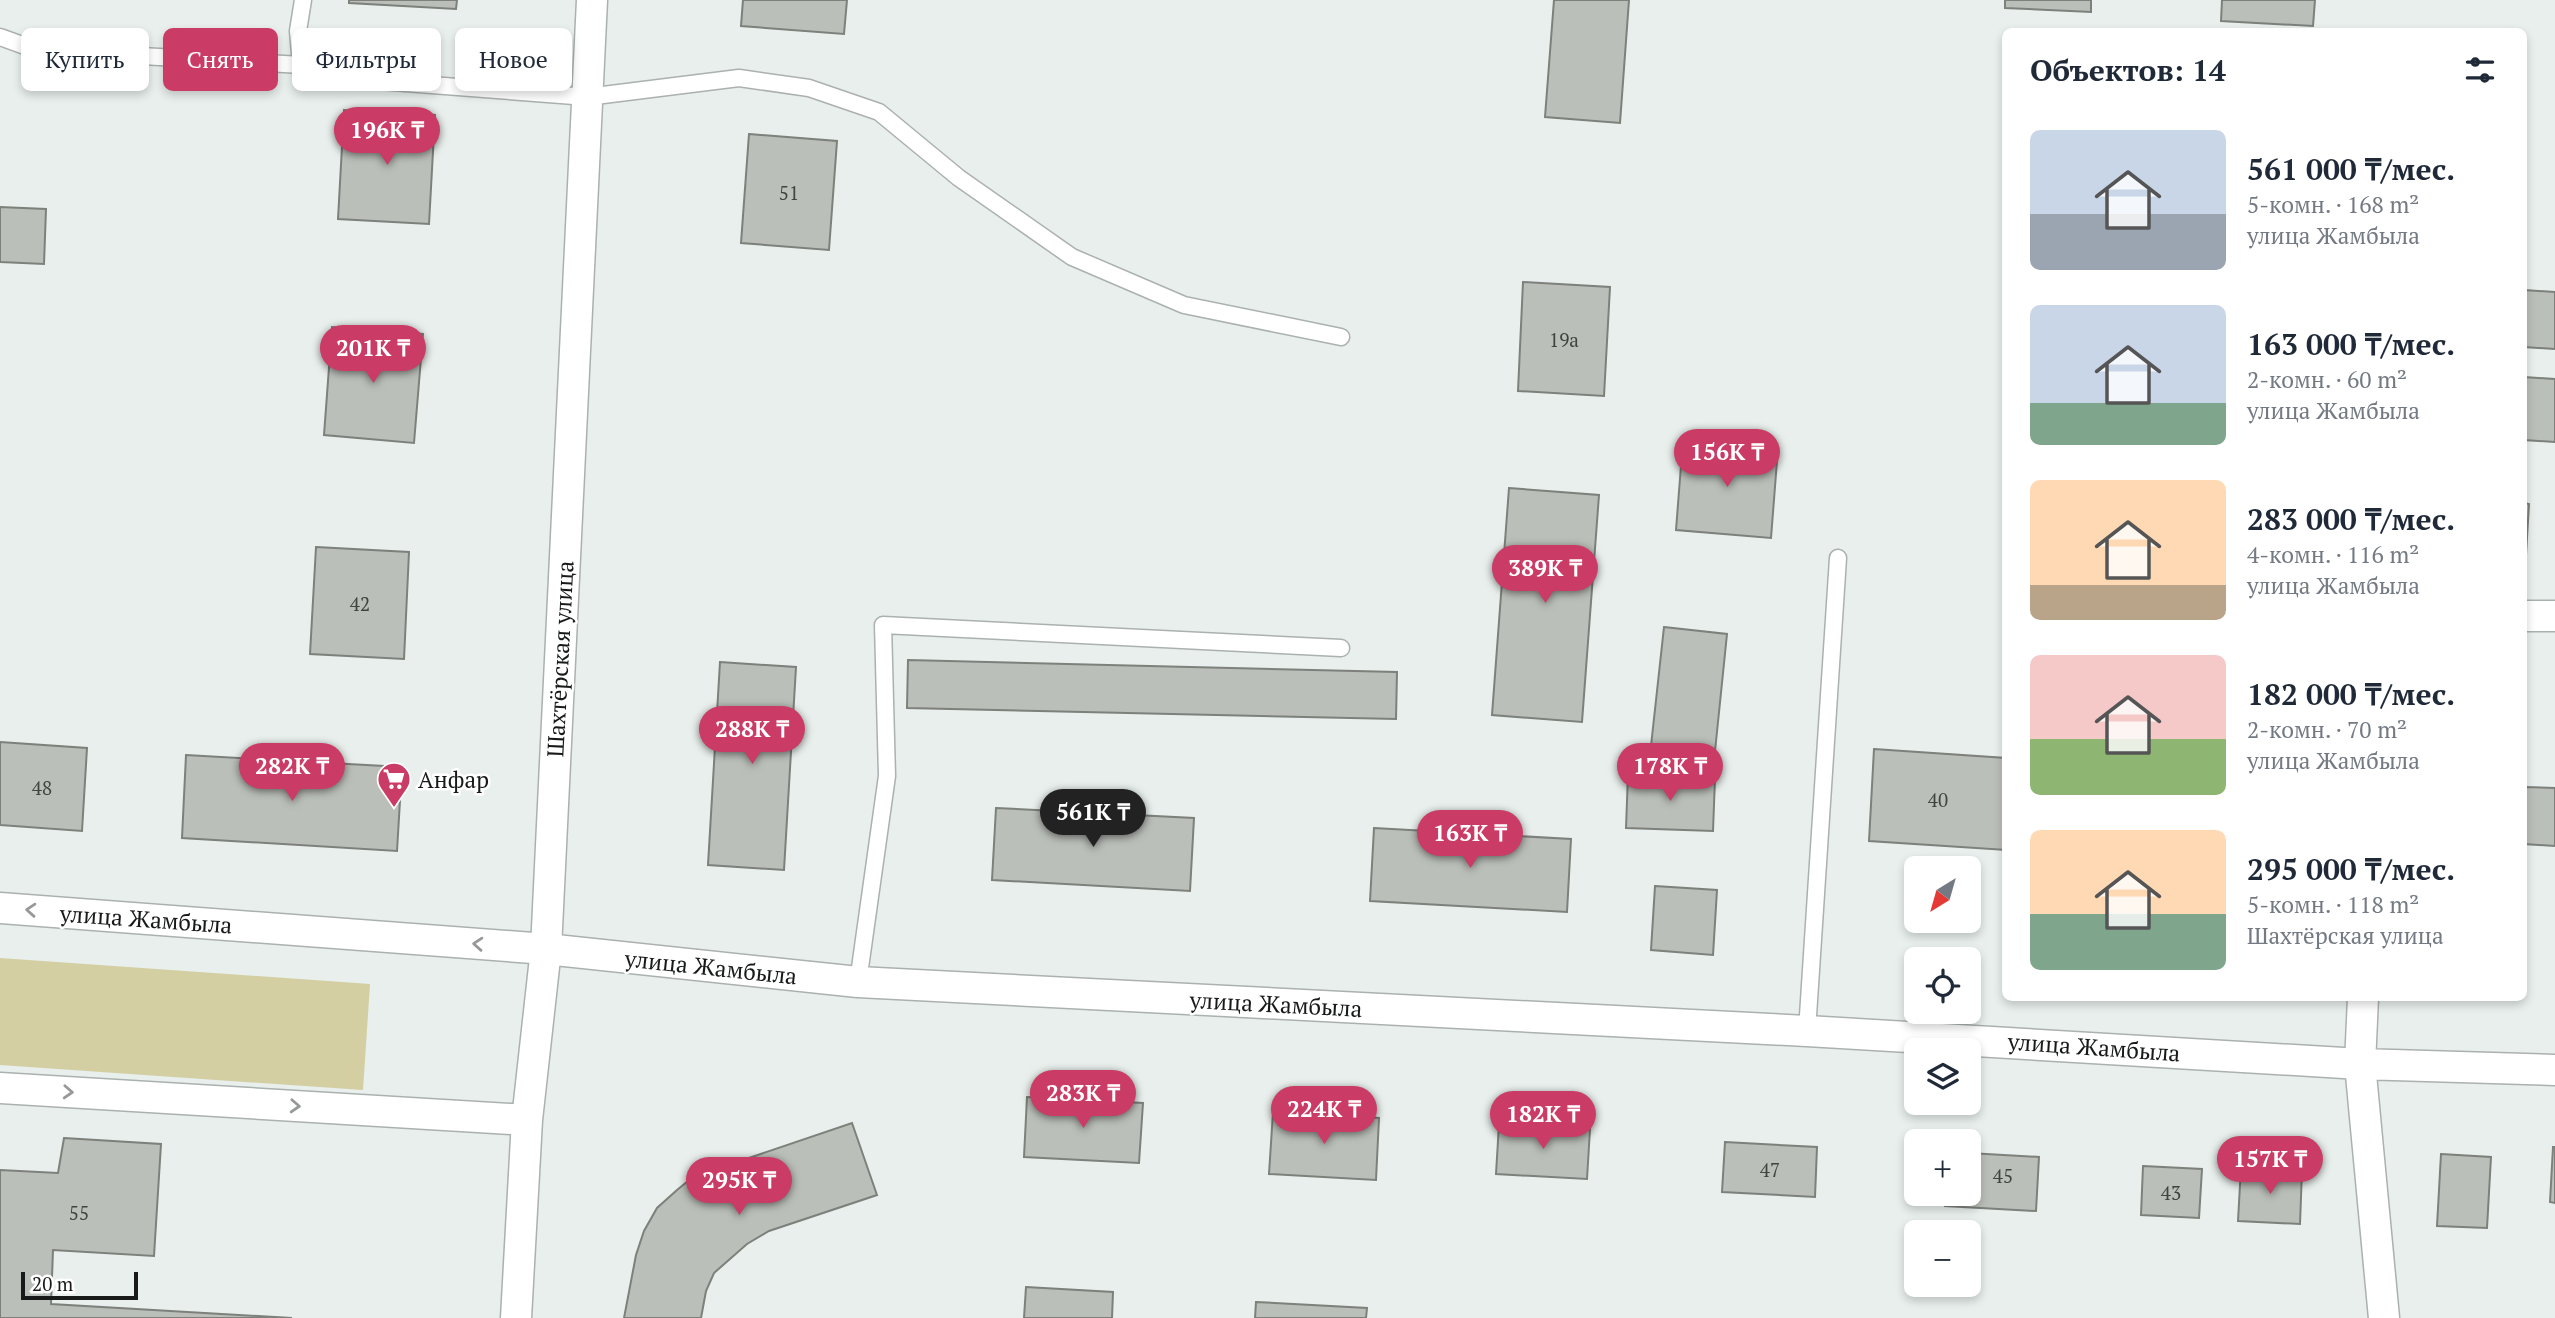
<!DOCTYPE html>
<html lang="ru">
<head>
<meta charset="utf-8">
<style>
  body { margin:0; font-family:"PT Serif",serif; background:#f2f2f3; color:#1f2937; height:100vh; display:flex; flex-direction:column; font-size:26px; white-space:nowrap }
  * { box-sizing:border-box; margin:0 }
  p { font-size:23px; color:#747a83 }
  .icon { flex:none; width:38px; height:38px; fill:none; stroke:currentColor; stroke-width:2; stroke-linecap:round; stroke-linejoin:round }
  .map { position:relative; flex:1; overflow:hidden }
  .sheet { position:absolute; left:2002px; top:28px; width:525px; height:973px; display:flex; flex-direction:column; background:#fff; border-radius:10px; box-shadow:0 4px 10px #0003 }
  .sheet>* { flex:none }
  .hud { position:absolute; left:21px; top:28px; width:665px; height:63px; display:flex; gap:14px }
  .needle { width:46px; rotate:217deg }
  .controls { position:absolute; left:1904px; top:856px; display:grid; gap:14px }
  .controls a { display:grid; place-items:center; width:77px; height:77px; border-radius:10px; background:#fff; box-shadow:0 4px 10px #0003; font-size:35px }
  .scale { position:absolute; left:21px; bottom:18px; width:117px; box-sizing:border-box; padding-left:7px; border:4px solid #181a19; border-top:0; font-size:19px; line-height:24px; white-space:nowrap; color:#181a19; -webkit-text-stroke:5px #fff; paint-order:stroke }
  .price { position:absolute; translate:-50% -60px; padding:0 16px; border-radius:24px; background:#ca3b65; color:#fff; font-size:23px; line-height:46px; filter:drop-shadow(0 2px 4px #0008) }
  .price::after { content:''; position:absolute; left:50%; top:42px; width:21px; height:16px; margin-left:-10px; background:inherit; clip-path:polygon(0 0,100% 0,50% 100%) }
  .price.current { background:#222; color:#fff }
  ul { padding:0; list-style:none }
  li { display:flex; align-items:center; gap:21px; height:175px; padding:0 28px }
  li span { display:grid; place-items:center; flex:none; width:196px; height:140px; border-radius:10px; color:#555 }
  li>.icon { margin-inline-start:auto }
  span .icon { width:84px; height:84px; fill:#fffc; stroke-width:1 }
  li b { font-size:30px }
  h2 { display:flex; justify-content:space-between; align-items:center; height:84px; padding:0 28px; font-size:30px }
  .pill { padding:0 24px; border-radius:10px; background:#fff; box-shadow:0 4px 10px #0003; font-size:24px; line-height:63px }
  .pill.current { background:#ca3b65; color:#fff }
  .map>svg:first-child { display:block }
  .green { fill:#d3cfa3 }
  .building { fill:#bbbfb9; stroke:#7d807b; stroke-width:2 }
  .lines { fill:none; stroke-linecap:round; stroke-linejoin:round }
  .service-casing { stroke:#abb1af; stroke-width:19 }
  .minor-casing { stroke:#abb1af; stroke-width:33 }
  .service { stroke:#fff; stroke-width:16 }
  .minor { stroke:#fff; stroke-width:30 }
  .oneway { stroke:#979898 }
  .labels { text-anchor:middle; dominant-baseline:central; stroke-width:5; stroke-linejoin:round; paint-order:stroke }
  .number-label { font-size:19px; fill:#414341 }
  .street-label { font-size:23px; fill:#181a19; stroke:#fff }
  .poi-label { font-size:23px; fill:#181a19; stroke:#fff; text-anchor:start }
</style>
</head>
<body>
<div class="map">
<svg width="2555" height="1318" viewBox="0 0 2555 1318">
  <rect width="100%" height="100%" fill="#e8efec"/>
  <path class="green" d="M0,958L370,984L363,1090L0,1065Z"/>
  <path class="building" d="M349,0H457L456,9L349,3Z
    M743,0H847L844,34L741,26Z
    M1554,0H1629L1620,123L1545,117Z
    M2005,0H2091V12L2005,8Z
    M2222,0H2315L2313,26L2221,21Z
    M344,110L435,115L429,224L338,219Z
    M749,134L837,141L829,250L741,243Z
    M0,207L46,209L44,264L0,262Z
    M1523,282L1610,287L1604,396L1518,391Z
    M2524,290L2555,292V349L2524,347Z
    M332,327L423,334L414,443L324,435Z
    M2524,377L2555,379V442L2524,440Z
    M1683,440L1778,448L1771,538L1676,530Z
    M1509,488L1599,495L1582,722L1492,715Z
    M2524,503L2529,504L2526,555H2524Z
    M316,547L409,552L404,659L310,654Z
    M1664,627L1727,634L1714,761L1650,755Z
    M908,660L1397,672L1396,719L907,708Z
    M720,662L796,667L784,870L708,865Z
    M0,742L87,748L82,831L0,825Z
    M1874,749L2006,758V850L1869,841Z
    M186,755L402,767L397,851L182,838Z
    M1628,774L1715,778L1713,831L1626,828Z
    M2524,787L2555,788V846L2524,844Z
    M996,808L1194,818L1190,891L992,880Z
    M1374,828L1571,839L1567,912L1370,901Z
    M1655,886L1717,890L1713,955L1651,950Z
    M1027,1097L1143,1103L1139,1163L1024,1157Z
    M1273,1112L1379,1118L1376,1180L1269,1174Z
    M852,1123L877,1195L769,1231L747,1244L714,1273L706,1291L701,1318H624L636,1255L644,1231L657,1208L677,1190L693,1177Z
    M1499,1124L1590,1129L1587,1179L1496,1174Z
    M64,1138L161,1144L154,1256L53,1250L51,1304L292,1318H0V1170L58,1173Z
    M1725,1142L1817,1147L1815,1197L1722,1192Z
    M2553,1147H2555V1203L2550,1202Z
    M1969,1153L2039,1157L2036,1211L1945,1206L1946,1194H1969Z
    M2441,1154L2491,1157L2487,1228L2437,1226Z
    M2143,1166L2202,1169L2199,1218L2141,1215Z
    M2241,1167L2302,1170L2300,1224L2238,1221Z
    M1026,1287L1113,1292L1112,1318H1024Z
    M1256,1302L1367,1308L1366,1318H1255Z"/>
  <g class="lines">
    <defs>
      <path id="service" d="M303,0L298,31L301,65L353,79L587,97L739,78L809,88L879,112L959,178L1072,257L1184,305L1341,337
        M0,37L36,50L301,65
        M858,982L887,776L883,625L1341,648
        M1807,1031L1838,558"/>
      <path id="minor" d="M2524,616H2555
        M0,908L546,949L858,982L1807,1031L2360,1064L2555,1070
        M2363,998L2360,1064L2384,1318
        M0,1088L527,1120
        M516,1318L527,1120L546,949L592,0"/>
    </defs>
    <use href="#service" class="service-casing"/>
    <use href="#minor" class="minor-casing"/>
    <use href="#service" class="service"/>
    <use href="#minor" class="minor"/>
  </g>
  <defs><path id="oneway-chevron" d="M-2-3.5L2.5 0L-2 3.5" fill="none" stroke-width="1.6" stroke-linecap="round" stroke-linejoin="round" transform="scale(1.75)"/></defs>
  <g class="oneway">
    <use href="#oneway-chevron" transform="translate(31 910) rotate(-176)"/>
    <use href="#oneway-chevron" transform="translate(478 944) rotate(-176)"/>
    <use href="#oneway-chevron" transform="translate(68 1092) rotate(3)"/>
    <use href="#oneway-chevron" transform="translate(295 1106) rotate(3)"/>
  </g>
  <defs>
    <symbol id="supermarket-pin" viewBox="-11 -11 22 30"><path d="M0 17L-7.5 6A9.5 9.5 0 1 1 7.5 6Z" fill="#ca3b65" stroke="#fff"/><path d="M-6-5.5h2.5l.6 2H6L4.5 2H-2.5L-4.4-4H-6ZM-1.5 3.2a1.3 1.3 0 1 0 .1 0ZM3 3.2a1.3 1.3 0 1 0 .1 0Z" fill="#fff"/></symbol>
  </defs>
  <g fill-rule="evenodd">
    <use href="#supermarket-pin" x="375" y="760" width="38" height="52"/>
  </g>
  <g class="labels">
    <g class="number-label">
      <text x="789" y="192">51</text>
      <text x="1564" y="339">19a</text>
      <text x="360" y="603">42</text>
      <text x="42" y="787">48</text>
      <text x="1938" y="799">40</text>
      <text x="1770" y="1169">47</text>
      <text x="2003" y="1175">45</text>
      <text x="2171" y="1192">43</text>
      <text x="79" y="1212">55</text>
    </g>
    <g class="street-label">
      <text transform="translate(560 659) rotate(-87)">Шахтёрская улица</text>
      <text transform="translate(146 919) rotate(4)">улица Жамбыла</text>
      <text transform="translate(711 967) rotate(6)">улица Жамбыла</text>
      <text transform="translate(1276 1004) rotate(3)">улица Жамбыла</text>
      <text transform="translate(2094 1047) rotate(4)">улица Жамбыла</text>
    </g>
    <g class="poi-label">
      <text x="418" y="779">Анфар</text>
    </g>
  </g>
</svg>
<div class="controls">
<a><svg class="needle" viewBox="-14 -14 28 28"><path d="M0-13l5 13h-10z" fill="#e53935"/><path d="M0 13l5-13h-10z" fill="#747a83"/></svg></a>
<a><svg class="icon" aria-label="locate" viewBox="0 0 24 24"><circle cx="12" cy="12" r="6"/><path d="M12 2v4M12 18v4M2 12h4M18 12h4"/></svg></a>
<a><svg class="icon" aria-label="layers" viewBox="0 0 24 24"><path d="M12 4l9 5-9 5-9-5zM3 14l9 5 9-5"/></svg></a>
<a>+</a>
<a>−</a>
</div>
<div class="scale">20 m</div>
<b class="price" style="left:387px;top:167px">196K ₸</b>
<b class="price" style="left:373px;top:385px">201K ₸</b>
<b class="price" style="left:1727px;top:489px">156K ₸</b>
<b class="price" style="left:1545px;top:605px">389K ₸</b>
<b class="price" style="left:752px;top:766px">288K ₸</b>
<b class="price" style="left:292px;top:803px">282K ₸</b>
<b class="price" style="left:1670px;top:803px">178K ₸</b>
<b class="price current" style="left:1093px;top:849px">561K ₸</b>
<b class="price" style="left:1470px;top:870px">163K ₸</b>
<b class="price" style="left:1083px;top:1130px">283K ₸</b>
<b class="price" style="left:1324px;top:1146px">224K ₸</b>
<b class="price" style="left:1543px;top:1151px">182K ₸</b>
<b class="price" style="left:2270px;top:1196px">157K ₸</b>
<b class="price" style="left:739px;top:1217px">295K ₸</b>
<div class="hud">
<a class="pill">Купить</a>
<a class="pill current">Снять</a>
<a class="pill">Фильтры</a>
<a class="pill">Новое</a>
</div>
<section class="sheet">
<h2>Объектов: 14<svg class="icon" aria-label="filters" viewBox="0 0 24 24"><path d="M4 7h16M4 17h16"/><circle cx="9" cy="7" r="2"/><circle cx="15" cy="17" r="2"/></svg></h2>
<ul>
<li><span style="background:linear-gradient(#c9d6e8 60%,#9aa5b1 0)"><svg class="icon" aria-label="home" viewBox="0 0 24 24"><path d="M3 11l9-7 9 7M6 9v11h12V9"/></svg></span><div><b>561 000 ₸/мес.</b><p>5-комн. · 168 m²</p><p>улица Жамбыла</p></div></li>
<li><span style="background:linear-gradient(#c9d6e8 70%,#7fa58c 0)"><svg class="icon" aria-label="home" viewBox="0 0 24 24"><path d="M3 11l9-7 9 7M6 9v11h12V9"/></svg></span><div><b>163 000 ₸/мес.</b><p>2-комн. · 60 m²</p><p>улица Жамбыла</p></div></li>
<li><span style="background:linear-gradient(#ffd9b3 75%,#b9a48a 0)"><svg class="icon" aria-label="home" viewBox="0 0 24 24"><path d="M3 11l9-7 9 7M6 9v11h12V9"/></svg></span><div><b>283 000 ₸/мес.</b><p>4-комн. · 116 m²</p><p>улица Жамбыла</p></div></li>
<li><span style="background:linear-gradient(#f6c9c9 60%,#8fb573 0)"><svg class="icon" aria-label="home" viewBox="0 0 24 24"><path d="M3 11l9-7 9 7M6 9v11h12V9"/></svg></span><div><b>182 000 ₸/мес.</b><p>2-комн. · 70 m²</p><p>улица Жамбыла</p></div></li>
<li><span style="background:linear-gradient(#ffd9b3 60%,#7fa58c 0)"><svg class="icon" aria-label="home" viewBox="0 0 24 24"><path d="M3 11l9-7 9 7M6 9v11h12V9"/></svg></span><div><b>295 000 ₸/мес.</b><p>5-комн. · 118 m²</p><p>Шахтёрская улица</p></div></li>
</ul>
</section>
</div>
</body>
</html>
